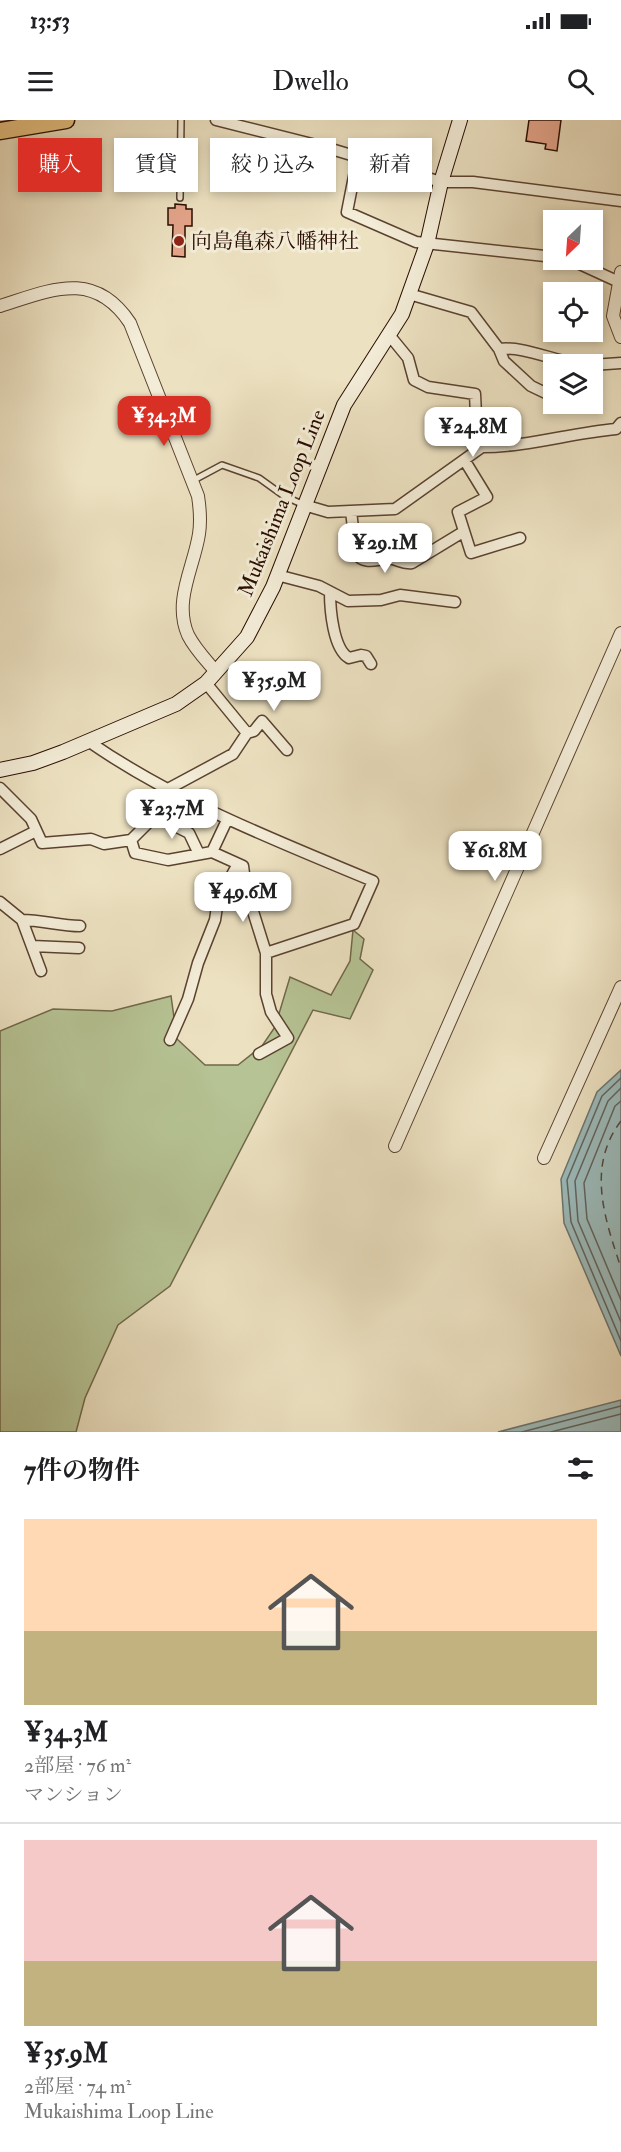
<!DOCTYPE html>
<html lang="ja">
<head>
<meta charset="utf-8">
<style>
  body { margin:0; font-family:"IM FELL Double Pica","Noto Serif JP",serif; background:#f6f6f6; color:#202124; height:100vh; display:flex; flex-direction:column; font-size:22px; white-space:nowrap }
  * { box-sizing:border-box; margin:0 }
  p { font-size:20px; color:#757577 }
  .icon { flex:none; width:33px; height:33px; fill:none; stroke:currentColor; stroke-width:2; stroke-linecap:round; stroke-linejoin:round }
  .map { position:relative; height:1312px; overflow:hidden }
  .drawer { display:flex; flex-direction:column; background:#fff; flex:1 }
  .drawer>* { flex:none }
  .banner { position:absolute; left:18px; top:18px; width:585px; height:54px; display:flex; gap:12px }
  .needle { width:39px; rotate:205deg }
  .controls { position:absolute; left:543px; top:90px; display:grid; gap:12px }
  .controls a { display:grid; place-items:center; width:60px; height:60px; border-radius:0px; background:#fff; box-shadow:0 3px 9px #0003; font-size:30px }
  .price { position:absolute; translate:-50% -51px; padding:0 14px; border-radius:12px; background:#fff; color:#222; font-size:20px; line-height:39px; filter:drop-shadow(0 2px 3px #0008) }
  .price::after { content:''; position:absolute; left:50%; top:36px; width:18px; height:14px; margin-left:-9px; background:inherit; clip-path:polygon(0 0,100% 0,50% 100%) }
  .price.active { background:#d93025; color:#fff }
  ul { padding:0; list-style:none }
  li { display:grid; align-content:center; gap:12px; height:318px; padding:0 24px }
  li+li { border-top:2px solid #e0e0e0 }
  li span { display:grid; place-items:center; height:186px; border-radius:0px; color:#555 }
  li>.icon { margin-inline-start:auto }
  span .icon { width:108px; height:108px; fill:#fffc; stroke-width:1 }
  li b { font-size:26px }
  h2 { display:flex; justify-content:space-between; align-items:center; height:72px; padding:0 24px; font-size:26px }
  .pill { padding:0 21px; border-radius:0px; background:#fff; box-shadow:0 3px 9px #0003; font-size:21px; line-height:54px }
  .pill.active { background:#d93025; color:#fff }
  .status { display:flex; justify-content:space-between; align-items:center; height:42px; padding:0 30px; background:#fff; direction:ltr }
  .status svg { height:16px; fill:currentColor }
  header { display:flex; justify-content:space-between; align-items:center; height:78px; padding:0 24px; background:#fff; font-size:27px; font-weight:600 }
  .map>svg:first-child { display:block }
  .green { fill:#b6c394; stroke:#70684a; stroke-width:1.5 }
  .water { fill:#9cbbbb; stroke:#6e7570; stroke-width:1.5 }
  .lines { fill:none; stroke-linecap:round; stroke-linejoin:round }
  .shore { stroke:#62645e; stroke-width:1.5 }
  .ferry { stroke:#514a41; stroke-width:1.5; stroke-dasharray:8 6; stroke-linecap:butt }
  .building { fill:#e4a58b; stroke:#290d00; stroke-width:1.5 }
  .service-casing { stroke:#5a4230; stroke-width:8 }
  .minor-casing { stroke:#5a4230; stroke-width:13 }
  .tertiary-casing { stroke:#5a4230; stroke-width:14 }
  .secondary-casing { stroke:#290d00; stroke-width:16 }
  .trunk-casing { stroke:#290d00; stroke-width:19 }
  .service { stroke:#f3ecd7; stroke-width:5 }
  .minor { stroke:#f3ecd7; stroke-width:10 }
  .tertiary { stroke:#f3ecd7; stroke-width:12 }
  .secondary { stroke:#f3ecd7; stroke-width:14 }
  .trunk { stroke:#e6c080; stroke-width:16 }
  .poi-dot { fill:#8f2418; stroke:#f3ecd7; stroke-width:2 }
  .labels { text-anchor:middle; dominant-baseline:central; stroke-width:6; stroke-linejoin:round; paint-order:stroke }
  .poi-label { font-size:21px; fill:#290d00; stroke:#f3ecd7; text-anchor:start }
  .street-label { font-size:21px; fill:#290d00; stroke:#f3ecd7 }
</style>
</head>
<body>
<div class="status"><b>13:53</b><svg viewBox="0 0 49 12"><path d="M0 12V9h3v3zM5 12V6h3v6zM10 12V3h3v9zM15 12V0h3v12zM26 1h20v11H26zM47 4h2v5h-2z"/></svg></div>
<header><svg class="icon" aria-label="menu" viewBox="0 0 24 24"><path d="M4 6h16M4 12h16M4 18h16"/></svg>Dwello<svg class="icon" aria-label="search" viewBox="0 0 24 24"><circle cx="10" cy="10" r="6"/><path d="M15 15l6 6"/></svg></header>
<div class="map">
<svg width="621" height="1312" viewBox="0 0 621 1312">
  <rect width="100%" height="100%" fill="#ece1c1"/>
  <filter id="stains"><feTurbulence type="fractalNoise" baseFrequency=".00333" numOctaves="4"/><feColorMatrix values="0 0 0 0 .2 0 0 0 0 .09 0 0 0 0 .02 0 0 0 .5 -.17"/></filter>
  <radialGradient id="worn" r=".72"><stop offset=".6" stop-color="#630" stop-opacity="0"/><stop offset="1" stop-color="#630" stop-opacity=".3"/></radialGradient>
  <path class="green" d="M353,810L364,819L360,839L373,850L350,899L313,890L170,1166L118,1205L85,1278L76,1312H0V911L53,889L112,891L171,876L177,919L205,945H238L262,926L275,907L290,857L331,875L350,841Z"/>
  <path class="water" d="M621,950V1236L564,1103L561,1059L597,972Z
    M621,1280V1312H498Z"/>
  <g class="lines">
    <path class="shore" d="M621,958L602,976L567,1060L571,1102L621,1221
      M621,968L608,981L575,1061L578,1101L621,1202
      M621,981L615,986L584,1063L587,1099L621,1180
      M522,1312L621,1286
      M551,1312L621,1294"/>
    <path class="ferry" d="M621,1001C586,1047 605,1099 621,1148"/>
  </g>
  <path class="building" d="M529,0H561L557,31L545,29L546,24L526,21Z
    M175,84L186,85V89H192V106H185V137L172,136L173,105H168V88H175Z"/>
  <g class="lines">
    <defs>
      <path id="service" d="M180,78L181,0
        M194,360L222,345L259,358L284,376L304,385"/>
      <path id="minor" d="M216,0L328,28L441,62H473L621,81
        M358,36L347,92L416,122L554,137
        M571,140L619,162
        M409,174L471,192L499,229L504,241L531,266L554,277
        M390,216L408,238L414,260L428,267L475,274L477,317L482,327C527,327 571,313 616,309L621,303
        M499,229C524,226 551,240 578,244
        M592,245L621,243
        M465,341L487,377L458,392L471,433L520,418
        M304,385L328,392L395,389L482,327
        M351,391L356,434C366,447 380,437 393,439C400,441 404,444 412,443L463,412
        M277,455L319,466L348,481L381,480L400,475L455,482
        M330,472C330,489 333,529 349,538L361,535L366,536L371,544
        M247,613L254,611L262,601L287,630
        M88,621C176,682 275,720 373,761L354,804L266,833
        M0,668L31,699L42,723L91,719L104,724L131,720L155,696L168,669L233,634L247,613L206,563
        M155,696L189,713L199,734
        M227,700L212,732L243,746L246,769L266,833V874L271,892L288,918L259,934
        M131,720L135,733L168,740L212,732
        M0,729L36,711
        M0,782L22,800L41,851
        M22,800C42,800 60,806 80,806
        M32,826L79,828
        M170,920L188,879L198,843L215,800L218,780L238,744"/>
      <path id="tertiary" d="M621,152L613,196L621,217
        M0,186C51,170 94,149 130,203L198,376C200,389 201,401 199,414C194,447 173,481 188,515C195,529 206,540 216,552
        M395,1026L621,513
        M544,1038L621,867"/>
      <path id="secondary" d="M0,650L33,643L63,632L176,584L206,563L247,517L273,467L344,285L402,194L427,124L441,62L460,0"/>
      <path id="trunk" d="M0,11L66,0"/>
    </defs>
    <use href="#service" class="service-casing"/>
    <use href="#minor" class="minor-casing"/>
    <use href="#tertiary" class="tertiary-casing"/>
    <use href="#secondary" class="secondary-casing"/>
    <use href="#trunk" class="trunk-casing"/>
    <use href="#service" class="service"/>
    <use href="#minor" class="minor"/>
    <use href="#tertiary" class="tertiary"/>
    <use href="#secondary" class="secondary"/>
    <use href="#trunk" class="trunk"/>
  </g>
  <circle class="poi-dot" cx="179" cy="121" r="6"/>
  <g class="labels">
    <g class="poi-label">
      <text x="191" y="121">向島亀森八幡神社</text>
    </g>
    <g class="street-label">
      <text transform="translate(282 383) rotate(-68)">Mukaishima Loop Line</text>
    </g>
  </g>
  <rect width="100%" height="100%" filter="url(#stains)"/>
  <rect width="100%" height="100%" fill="url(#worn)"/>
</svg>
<div class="controls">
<a><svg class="needle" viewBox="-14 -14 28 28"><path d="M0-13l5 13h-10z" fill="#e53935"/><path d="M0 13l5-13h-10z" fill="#757577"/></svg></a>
<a><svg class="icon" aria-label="locate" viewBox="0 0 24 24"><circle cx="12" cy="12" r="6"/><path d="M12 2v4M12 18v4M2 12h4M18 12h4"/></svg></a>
<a><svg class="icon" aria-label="layers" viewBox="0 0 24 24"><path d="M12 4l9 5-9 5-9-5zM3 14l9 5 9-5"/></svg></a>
</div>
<b class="price active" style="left:164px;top:327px">¥34.3M</b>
<b class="price" style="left:473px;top:338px">¥24.8M</b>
<b class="price" style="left:385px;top:454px">¥29.1M</b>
<b class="price" style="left:274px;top:592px">¥35.9M</b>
<b class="price" style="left:172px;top:720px">¥23.7M</b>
<b class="price" style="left:495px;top:762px">¥61.8M</b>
<b class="price" style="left:243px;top:803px">¥49.6M</b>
<div class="banner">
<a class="pill active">購入</a>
<a class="pill">賃貸</a>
<a class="pill">絞り込み</a>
<a class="pill">新着</a>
</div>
</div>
<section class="drawer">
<h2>7件の物件<svg class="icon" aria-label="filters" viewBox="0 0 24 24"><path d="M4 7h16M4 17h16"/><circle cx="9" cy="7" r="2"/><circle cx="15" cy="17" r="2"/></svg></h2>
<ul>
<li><span style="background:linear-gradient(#ffd9b3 60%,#c2b280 0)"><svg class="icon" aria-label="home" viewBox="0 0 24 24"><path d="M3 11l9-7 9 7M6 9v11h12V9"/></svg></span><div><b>¥34.3M</b><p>2部屋 · 76 m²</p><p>マンション</p></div></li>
<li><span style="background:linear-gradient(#f6c9c9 65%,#c2b280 0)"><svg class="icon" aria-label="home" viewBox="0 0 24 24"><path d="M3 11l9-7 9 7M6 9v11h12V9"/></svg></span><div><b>¥35.9M</b><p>2部屋 · 74 m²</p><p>Mukaishima Loop Line</p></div></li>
</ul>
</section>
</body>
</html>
